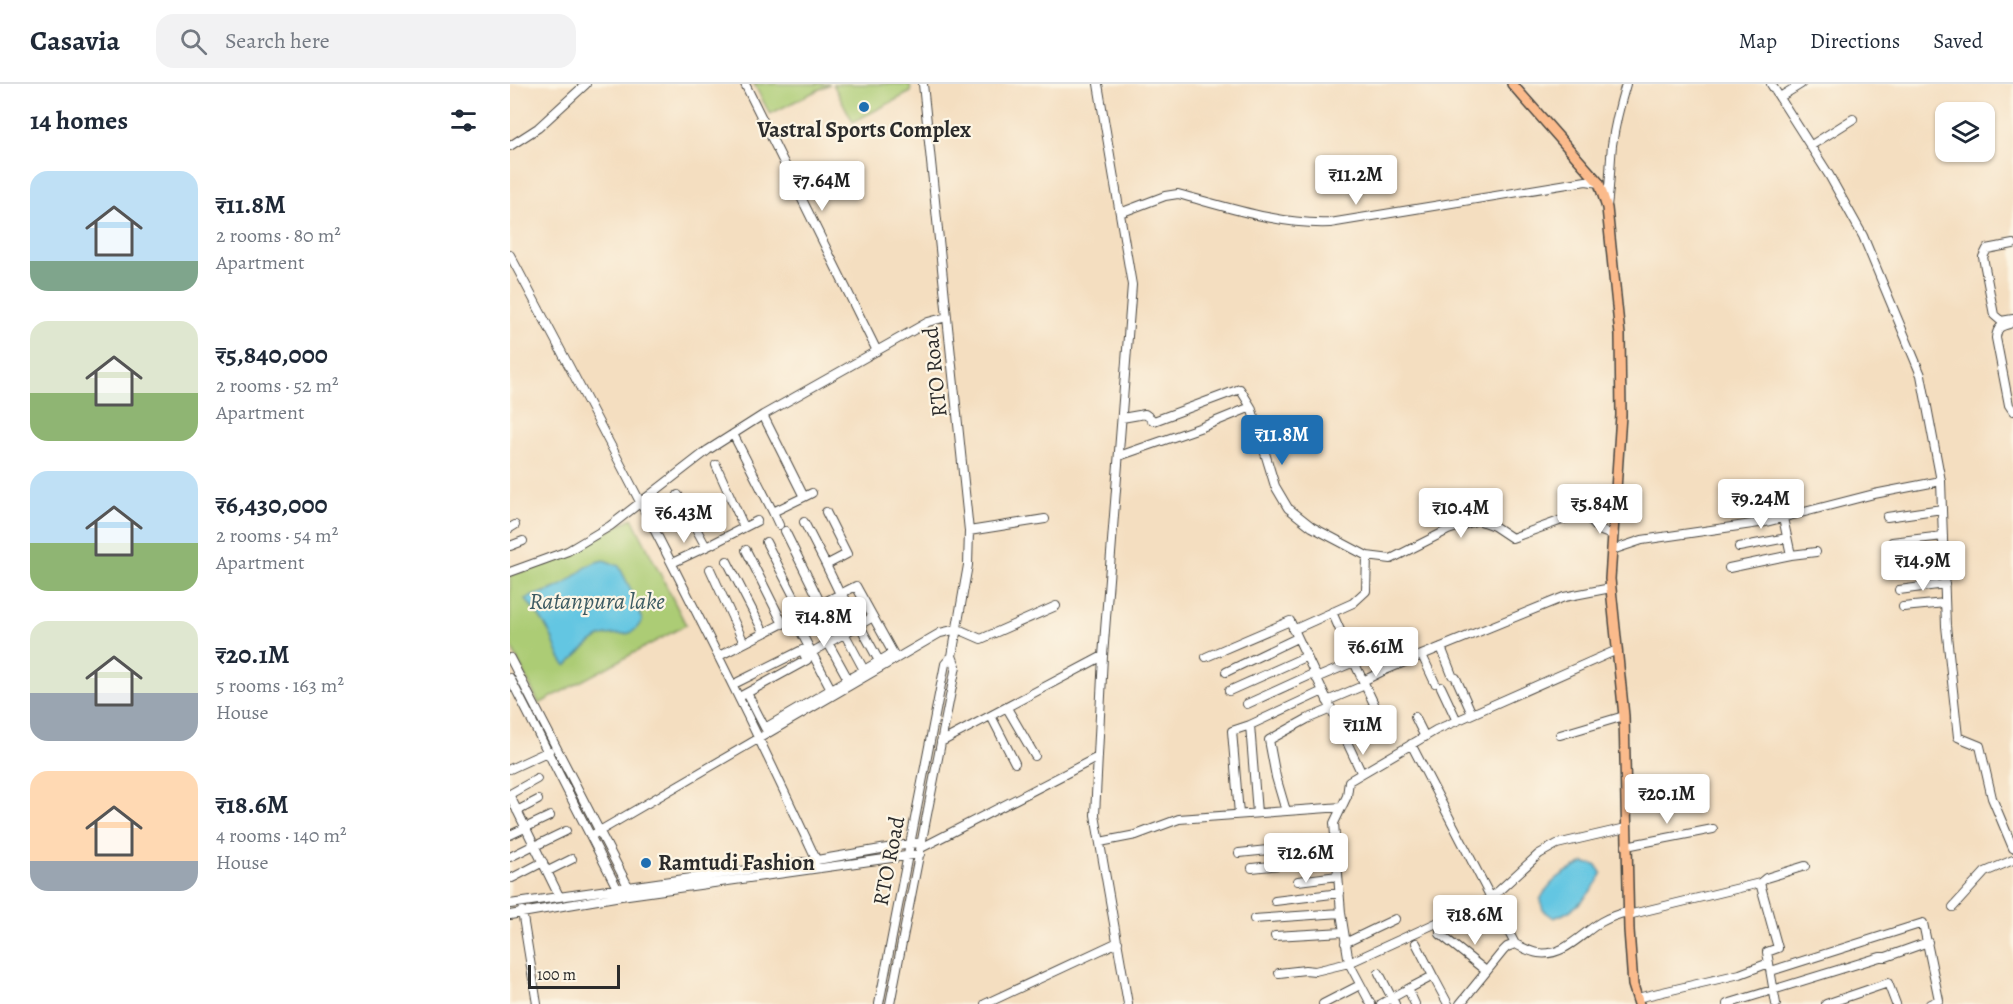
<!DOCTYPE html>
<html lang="en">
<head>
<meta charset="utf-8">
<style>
  body { margin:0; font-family:Alegreya,serif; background:#f2f2f3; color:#1f2937; height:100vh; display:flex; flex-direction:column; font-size:22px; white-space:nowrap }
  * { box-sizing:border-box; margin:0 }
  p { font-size:20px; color:#747a83 }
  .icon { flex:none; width:33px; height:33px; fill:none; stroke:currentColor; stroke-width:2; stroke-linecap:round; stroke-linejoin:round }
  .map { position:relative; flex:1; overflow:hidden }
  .sheet { display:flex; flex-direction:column; background:#fff; width:510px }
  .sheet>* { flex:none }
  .tools { position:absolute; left:1425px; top:18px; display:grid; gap:12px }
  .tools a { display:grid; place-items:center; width:60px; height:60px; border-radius:12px; background:#fff; box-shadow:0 2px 4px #0004; font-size:30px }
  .scale { position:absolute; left:18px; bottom:15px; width:92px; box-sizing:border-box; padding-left:6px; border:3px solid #2b2b2b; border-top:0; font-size:16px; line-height:21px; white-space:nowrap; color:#2b2b2b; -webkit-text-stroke:4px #fcf5e5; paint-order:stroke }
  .price { position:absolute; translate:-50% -51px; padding:0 14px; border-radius:6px; background:#fff; color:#222; font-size:20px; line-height:39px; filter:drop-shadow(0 2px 3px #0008) }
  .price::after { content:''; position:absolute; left:50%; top:36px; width:18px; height:14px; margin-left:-9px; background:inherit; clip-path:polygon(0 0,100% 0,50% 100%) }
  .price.on { background:#1f6fb2; color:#fff }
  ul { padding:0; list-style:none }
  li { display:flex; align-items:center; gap:18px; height:150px; padding:0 30px }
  li span { display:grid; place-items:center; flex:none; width:168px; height:120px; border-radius:18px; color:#555 }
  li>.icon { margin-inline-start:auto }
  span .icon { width:72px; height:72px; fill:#fffc; stroke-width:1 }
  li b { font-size:26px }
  h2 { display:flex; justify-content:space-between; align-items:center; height:72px; padding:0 30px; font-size:26px }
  header { display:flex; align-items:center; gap:36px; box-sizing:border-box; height:84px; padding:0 30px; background:#fff; border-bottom:2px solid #e0e1e3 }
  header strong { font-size:28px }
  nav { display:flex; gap:33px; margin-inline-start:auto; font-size:21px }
  .search { width:420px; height:54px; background:#f2f2f3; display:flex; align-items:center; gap:15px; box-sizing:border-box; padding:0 21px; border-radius:18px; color:#747a83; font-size:22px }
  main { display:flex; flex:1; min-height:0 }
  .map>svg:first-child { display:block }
  .green { fill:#accc75; stroke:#6c7c50; stroke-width:1.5 }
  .water { fill:#64c6e2; stroke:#487886; stroke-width:1.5 }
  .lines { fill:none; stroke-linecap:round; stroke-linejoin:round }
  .minor-casing { stroke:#494641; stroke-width:10 }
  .major-casing { stroke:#494641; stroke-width:12 }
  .minor { stroke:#fff; stroke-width:8 }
  .major { stroke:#fbbb8c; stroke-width:9 }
  .poi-dot { fill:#1f6fb2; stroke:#fcf5e5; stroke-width:2 }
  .labels { text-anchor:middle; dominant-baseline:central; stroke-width:4.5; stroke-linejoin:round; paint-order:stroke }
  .poi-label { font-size:22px; font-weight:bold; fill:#2b2b2b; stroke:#fcf5e5 }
  .street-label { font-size:22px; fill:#2b2b2b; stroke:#fcf5e5 }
  .water-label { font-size:24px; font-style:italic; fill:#3c5a62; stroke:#fcf5e5 }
</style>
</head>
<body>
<header>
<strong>Casavia</strong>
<div class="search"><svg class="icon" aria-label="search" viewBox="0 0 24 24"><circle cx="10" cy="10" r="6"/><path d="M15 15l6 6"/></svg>Search here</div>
<nav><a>Map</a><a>Directions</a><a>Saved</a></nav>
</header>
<main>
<section class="sheet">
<h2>14 homes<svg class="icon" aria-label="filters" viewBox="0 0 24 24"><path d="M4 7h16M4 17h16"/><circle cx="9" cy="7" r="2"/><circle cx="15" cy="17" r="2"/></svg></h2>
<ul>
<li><span style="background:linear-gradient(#bfe0f5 75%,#7fa58c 0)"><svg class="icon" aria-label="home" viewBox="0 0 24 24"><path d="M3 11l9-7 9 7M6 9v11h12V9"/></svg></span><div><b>₹11.8M</b><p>2 rooms · 80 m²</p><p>Apartment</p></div></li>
<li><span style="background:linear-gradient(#dfe7d0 60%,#8fb573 0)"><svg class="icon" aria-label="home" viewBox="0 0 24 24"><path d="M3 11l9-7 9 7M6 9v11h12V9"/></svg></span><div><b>₹5,840,000</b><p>2 rooms · 52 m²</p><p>Apartment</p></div></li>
<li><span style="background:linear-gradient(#bfe0f5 60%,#8fb573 0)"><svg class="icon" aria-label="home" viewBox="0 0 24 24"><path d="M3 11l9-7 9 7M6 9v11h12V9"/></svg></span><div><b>₹6,430,000</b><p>2 rooms · 54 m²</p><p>Apartment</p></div></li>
<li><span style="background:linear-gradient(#dfe7d0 60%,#9aa5b1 0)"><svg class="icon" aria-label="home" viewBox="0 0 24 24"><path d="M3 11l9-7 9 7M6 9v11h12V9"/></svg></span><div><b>₹20.1M</b><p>5 rooms · 163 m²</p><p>House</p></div></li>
<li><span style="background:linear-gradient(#ffd9b3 75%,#9aa5b1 0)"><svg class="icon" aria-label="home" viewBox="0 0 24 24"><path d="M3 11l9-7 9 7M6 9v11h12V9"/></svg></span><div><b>₹18.6M</b><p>4 rooms · 140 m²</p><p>House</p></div></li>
</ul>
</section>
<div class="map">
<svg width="1503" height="920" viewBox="0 0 1503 920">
  <rect width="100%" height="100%" fill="#fcf5e5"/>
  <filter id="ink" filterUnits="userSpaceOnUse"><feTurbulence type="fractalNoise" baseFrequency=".0167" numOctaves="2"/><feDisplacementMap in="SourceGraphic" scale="12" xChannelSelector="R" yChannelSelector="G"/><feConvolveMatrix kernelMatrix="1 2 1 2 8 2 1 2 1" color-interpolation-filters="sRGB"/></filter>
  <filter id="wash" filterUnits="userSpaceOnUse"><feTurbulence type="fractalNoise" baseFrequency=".008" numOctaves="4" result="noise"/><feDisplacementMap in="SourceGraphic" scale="24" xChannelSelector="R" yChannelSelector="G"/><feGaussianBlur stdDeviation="1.35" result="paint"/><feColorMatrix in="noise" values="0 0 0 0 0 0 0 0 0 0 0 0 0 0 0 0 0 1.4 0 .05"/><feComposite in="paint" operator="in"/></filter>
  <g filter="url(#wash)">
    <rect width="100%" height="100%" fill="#f4dec0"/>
    <path class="green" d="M244,0H320L260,30Z
      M323,0H400L401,8L343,38Z
      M122,434L176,541L29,620L0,560V491L39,479Z"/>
    <path class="water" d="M94,476L109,482L120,504L132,536C121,559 107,545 90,553C79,558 65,574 56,582C47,573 46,562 41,551C34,538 25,526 15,515C27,509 41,508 52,501C68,493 74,479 94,476Z
      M1074,779L1086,781L1092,790C1080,811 1067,826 1044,834L1033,826L1030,816C1040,796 1054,788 1074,779Z"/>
  </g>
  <g filter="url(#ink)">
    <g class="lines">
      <defs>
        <path id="minor" d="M235,0L367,267
          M588,0L622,201L593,572L585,731L618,920
          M1261,0L1319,91L1353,152L1411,291L1431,397L1436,542L1448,653L1470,662L1482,714L1503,764
          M1270,13L1291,0
          M0,62L28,44L76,0
          M1300,62L1343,35
          M1097,122C1100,102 1100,81 1102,61C1105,40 1110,20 1116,0
          M610,129L655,112L668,110C717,123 769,141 820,139L1076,97L1089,99
          M1503,160L1477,165L1473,173L1484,231L1491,237L1503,235
          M0,171C108,373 214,576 310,784
          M1499,240C1490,242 1487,244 1486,254L1499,321L1503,327
          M741,323L765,402L778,424L802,443L857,472L881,475L938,446L968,436L984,442L1002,454L1063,432L1076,431C1084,441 1090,450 1104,450
          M253,331L294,413L302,409
          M223,350L263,428
          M609,372L692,343L741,323L730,305L644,337L635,330L612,334
          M206,381L234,443
          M168,411L196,463L247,437
          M316,428L337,470L316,481L330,510
          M1076,431C1084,416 1091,415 1107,412
          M1377,433L1432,425
          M1273,434L1281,471L1306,468
          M294,438L316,481
          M269,441L263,428L294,413
          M0,444L5,441
          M275,447L311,520
          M459,447L535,435
          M256,458L293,530
          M1382,458L1433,452
          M0,462L13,457
          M1229,463L1277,454
          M236,466L273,540
          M1102,466L1132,456L1256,438L1364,410L1431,397
          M217,477L254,549
          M162,479L196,463
          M1219,484L1281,471
          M1387,484L1434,478
          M200,485L234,559
          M0,488L58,467L100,442L198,366L253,331L418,238L437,233
          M1389,506L1435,500
          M332,509L369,577
          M317,517L354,586
          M1393,523L1435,519
          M300,526L338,595
          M284,535L321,605
          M783,546L843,519L856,507L857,472
          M931,563L942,591
          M299,570L363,533
          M912,571L925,599
          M209,572L346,502L383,569L255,644L237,609
          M696,573L780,537L851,688
          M0,574L119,804
          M716,588L787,554
          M0,594L109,808
          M806,594L844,578L822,528
          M946,594L962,630
          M853,597L875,586L1054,513L1101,504
          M228,598L292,566L297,576L233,611
          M931,603L947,637
          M719,607L797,572
          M817,617L855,601
          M737,620L805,589
          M497,624L525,672
          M481,632L505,679
          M905,633L915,653
          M829,642L865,622L844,578
          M1050,651L1114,632
          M431,658L593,572
          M901,660L1005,860L997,863L993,867L950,920
          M0,685L39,667
          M0,710L27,695
          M0,712L49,812
          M7,727L28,716
          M776,727L766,693L759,656L797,635L821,625
          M747,729L740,641L813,607
          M729,730L722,647L740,641
          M0,751L40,732
          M81,752L430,549L448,545L471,555L546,522
          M590,758L626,751L669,735L832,723
          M25,762L56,747
          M1116,762L1203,745
          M411,764L588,673
          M729,769L826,759
          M0,773L24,761
          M742,784L827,775
          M38,787L62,775
          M2,794L33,778
          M788,797L828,792
          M1250,799L1256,794L1295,782
          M765,817L830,809
          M0,820L307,776L412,758
          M1443,823L1475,788L1503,776
          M12,827L27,920
          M0,831L111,812L410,770
          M1118,831L1250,799L1268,864L1257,868L1266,920
          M744,835L831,829
          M934,841L930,846V850L976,887
          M765,852L833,848
          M835,859L885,835
          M1005,860C1012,863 1020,868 1028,869C1054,873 1072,849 1091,838C1100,833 1108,830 1118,828
          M1261,887L1413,839L1429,916L1420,920
          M769,889L795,886L805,887L839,879L981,814L1029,770L1047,760L1116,744
          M869,889L885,920
          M923,892L938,920
          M898,905L923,892L906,859
          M1127,914L1230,890L1259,879
          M369,920L435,580L442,572L458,481L459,447L413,0
          M380,920L446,582L442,572
          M475,920L608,858
          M813,920L850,901
          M861,920L839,879L831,829L824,739L837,712L839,697L926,646L1107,566
          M871,920L898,905L905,920
          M1217,920L1370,873H1376L1418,858
          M1316,920L1378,899L1386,920"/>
        <path id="major" d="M1002,0L1089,99L1097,124L1110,251L1111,331L1100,495L1114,632L1119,846L1123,901L1129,920"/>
      </defs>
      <use href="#minor" class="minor-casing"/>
      <use href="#major" class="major-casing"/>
      <use href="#minor" class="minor"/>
      <use href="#major" class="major"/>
    </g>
  </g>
  <g class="poi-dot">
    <circle cx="354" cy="23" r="6"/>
    <circle cx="136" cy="779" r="6"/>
  </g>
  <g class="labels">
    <g class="poi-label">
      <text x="354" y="46">Vastral Sports Complex</text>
      <text x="148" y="779" text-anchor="start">Ramtudi Fashion</text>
    </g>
    <g class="street-label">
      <text transform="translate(425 288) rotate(-96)">RTO Road</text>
      <text transform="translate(379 777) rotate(-79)">RTO Road</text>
    </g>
    <g class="water-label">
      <text x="87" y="517">Ratanpura lake</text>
    </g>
  </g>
</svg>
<div class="tools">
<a><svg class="icon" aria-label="layers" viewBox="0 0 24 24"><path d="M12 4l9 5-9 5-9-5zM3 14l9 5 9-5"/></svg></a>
</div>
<div class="scale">100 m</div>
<b class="price" style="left:846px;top:122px">₹11.2M</b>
<b class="price" style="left:312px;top:128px">₹7.64M</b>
<b class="price on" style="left:772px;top:382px">₹11.8M</b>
<b class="price" style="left:1251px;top:446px">₹9.24M</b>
<b class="price" style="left:1090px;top:451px">₹5.84M</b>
<b class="price" style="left:951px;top:455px">₹10.4M</b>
<b class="price" style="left:174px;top:460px">₹6.43M</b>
<b class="price" style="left:1413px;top:508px">₹14.9M</b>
<b class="price" style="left:314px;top:564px">₹14.8M</b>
<b class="price" style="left:866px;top:594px">₹6.61M</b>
<b class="price" style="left:853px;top:672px">₹11M</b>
<b class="price" style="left:1157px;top:741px">₹20.1M</b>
<b class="price" style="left:796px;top:800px">₹12.6M</b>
<b class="price" style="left:965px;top:862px">₹18.6M</b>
</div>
</main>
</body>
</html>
